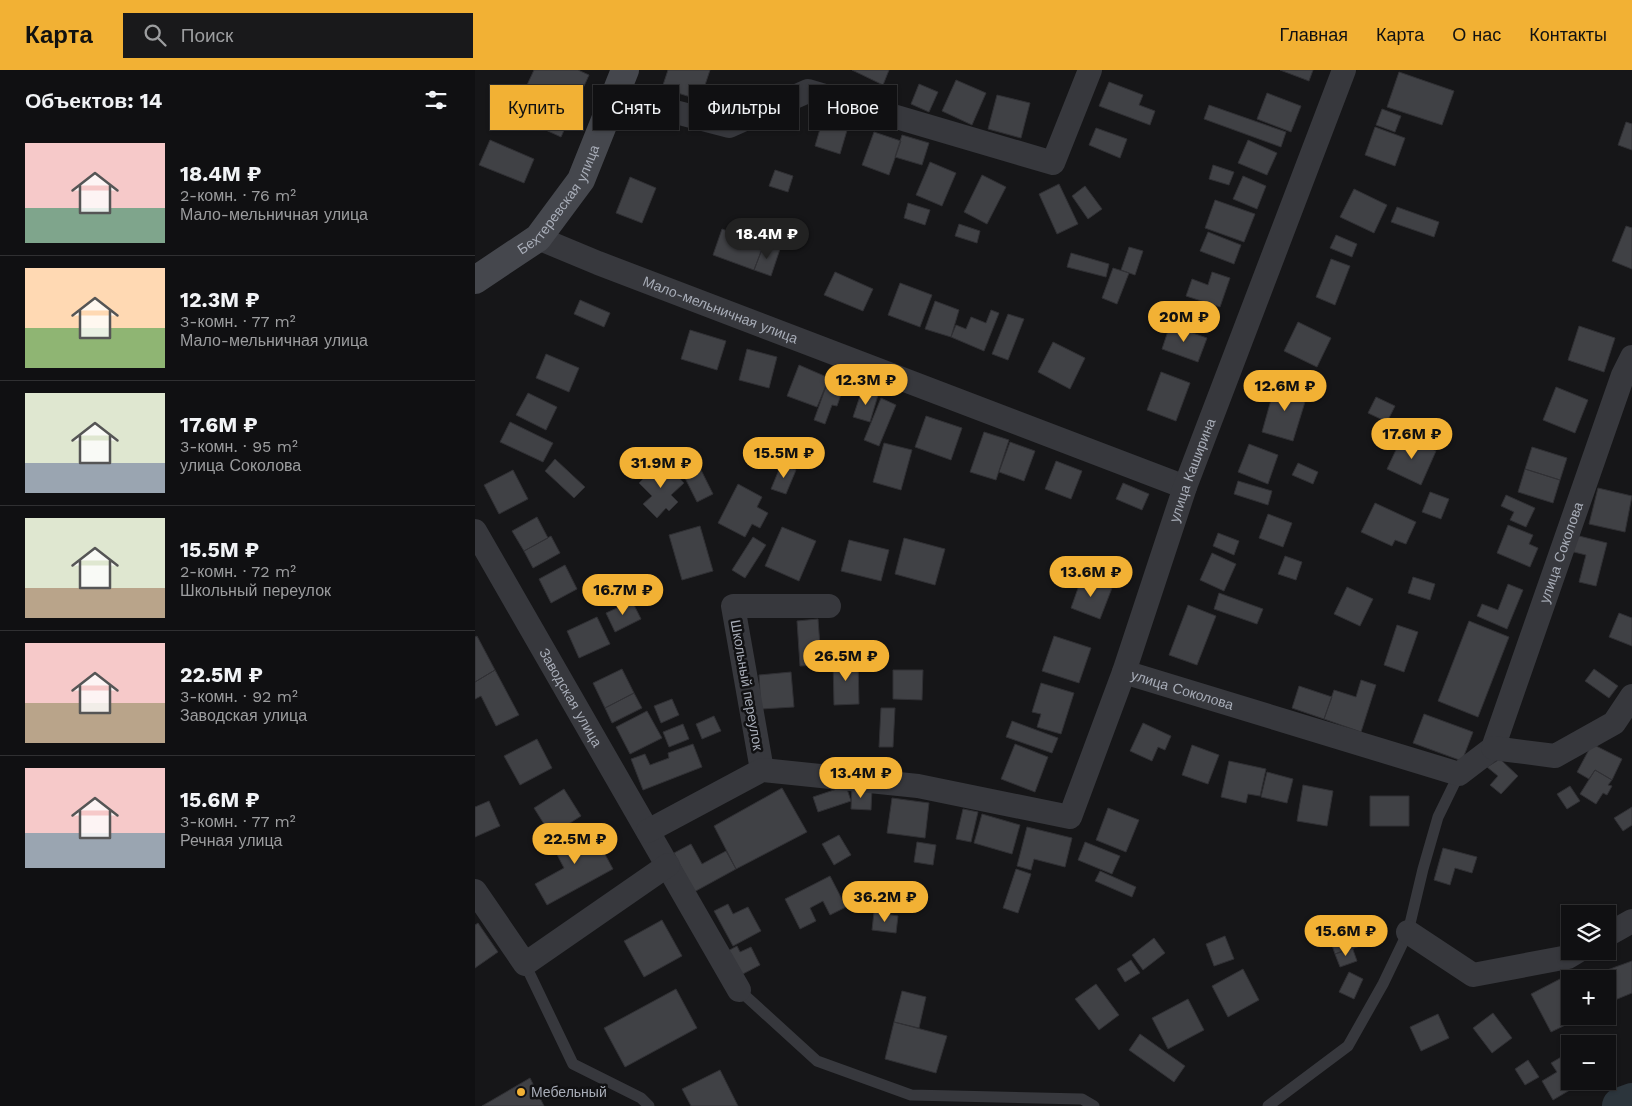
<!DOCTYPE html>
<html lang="ru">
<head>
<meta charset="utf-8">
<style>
  body { margin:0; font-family:"Work Sans",sans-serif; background:#19191b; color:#f1f3f6; height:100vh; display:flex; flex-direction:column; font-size:19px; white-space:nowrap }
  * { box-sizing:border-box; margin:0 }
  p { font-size:16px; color:#9c9d9f }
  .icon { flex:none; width:28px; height:28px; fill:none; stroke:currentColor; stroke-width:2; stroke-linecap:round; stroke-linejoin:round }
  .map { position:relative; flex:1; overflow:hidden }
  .drawer { display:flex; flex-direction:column; background:#101012; width:475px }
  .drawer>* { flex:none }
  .banner { position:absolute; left:15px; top:15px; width:475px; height:45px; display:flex; gap:10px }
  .buttons { position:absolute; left:1086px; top:835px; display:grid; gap:10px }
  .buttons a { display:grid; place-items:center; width:55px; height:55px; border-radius:0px; background:#101012; box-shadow:0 1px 4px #0004,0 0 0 1px #303032; font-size:25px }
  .price { position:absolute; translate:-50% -42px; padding:0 11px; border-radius:18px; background:#f2b134; color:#111; font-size:16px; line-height:32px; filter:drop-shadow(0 1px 2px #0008) }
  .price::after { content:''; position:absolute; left:50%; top:30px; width:15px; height:11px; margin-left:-8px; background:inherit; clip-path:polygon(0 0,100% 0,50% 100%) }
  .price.on { background:#222; color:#fff }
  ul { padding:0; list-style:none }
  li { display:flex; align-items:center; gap:15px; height:125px; padding:0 25px }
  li+li { border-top:1px solid #303032 }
  li span { display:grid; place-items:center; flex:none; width:140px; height:100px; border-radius:0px; color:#555 }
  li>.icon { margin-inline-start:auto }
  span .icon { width:60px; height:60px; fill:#fffc; stroke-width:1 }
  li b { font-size:21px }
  h2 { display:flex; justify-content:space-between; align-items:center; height:60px; padding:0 25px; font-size:21px }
  .pill { padding:0 18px; border-radius:0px; background:#101012; box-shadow:0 1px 4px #0004,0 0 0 1px #303032; font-size:18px; line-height:45px }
  .pill.on { background:#f2b134; color:#111 }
  header { display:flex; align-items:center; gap:30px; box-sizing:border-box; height:70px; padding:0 25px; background:#f2b134; color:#111 }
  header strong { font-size:24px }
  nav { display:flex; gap:28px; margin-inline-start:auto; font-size:18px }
  .search { width:350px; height:45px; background:#19191b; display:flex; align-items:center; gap:12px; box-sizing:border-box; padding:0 18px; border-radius:0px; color:#9c9d9f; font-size:19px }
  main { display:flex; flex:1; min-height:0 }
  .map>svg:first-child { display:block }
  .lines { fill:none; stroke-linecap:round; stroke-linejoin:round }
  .river { stroke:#2c353c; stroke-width:38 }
  .building { fill:#404145; stroke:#303034 }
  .service { stroke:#37383d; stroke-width:11 }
  .minor { stroke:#37383d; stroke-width:24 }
  .secondary { stroke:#45474d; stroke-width:28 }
  .poi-dot { fill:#f2b134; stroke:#111113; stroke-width:2 }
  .labels { text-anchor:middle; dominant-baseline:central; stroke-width:5; stroke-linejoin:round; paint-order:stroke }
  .street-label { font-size:14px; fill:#a8adb8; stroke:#111113 }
  .poi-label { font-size:14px; fill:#a8adb8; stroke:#111113; text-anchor:start }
</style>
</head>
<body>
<header>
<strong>Карта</strong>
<div class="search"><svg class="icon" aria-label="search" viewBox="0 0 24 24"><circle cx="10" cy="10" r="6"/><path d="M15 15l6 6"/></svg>Поиск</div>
<nav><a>Главная</a><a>Карта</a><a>О нас</a><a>Контакты</a></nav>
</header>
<main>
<section class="drawer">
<h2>Объектов: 14<svg class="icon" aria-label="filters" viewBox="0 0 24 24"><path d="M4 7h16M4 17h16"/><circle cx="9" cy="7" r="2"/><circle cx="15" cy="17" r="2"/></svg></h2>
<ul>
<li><span style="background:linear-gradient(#f6c9c9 65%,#7fa58c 0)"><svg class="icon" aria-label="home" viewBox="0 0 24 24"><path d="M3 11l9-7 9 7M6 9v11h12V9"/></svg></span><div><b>18.4M ₽</b><p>2-комн. · 76 m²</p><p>Мало-мельничная улица</p></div></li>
<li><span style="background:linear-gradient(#ffd9b3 60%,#8fb573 0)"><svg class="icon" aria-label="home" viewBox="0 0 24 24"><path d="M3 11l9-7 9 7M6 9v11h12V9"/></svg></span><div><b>12.3M ₽</b><p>3-комн. · 77 m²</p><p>Мало-мельничная улица</p></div></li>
<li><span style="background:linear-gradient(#dfe7d0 70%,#9aa5b1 0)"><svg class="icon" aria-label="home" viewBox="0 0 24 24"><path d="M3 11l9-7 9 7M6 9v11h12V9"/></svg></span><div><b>17.6M ₽</b><p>3-комн. · 95 m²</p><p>улица Соколова</p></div></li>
<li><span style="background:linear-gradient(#dfe7d0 70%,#b9a48a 0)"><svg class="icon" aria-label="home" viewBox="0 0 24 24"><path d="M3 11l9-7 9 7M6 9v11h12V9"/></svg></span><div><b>15.5M ₽</b><p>2-комн. · 72 m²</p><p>Школьный переулок</p></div></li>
<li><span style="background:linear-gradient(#f6c9c9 60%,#b9a48a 0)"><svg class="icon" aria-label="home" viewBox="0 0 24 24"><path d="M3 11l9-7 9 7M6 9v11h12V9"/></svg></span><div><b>22.5M ₽</b><p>3-комн. · 92 m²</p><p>Заводская улица</p></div></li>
<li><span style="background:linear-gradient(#f6c9c9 65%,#9aa5b1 0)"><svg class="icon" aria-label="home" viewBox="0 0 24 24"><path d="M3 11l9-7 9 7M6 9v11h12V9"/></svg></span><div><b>15.6M ₽</b><p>3-комн. · 77 m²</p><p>Речная улица</p></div></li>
</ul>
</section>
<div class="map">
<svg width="1157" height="1036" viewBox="0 0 1157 1036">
  <rect width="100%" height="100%" fill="#161618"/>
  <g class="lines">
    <path class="river" d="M1146,1036L1157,1032"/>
  </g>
  <path class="building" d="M59,0H103L114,5L86,67L38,45Z
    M193,0H235L225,30L187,18Z
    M377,0H414L408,15Z
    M805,0H838L834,11Z
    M924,2L979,21L967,55L912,37Z
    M481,10L511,23L497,55L467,41Z
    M634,12L668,25L664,35L680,41L675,55L624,36Z
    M444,14L463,22L454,42L436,34Z
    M792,23L826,36L816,62L782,49Z
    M522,25L555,33L546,68L513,59Z
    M734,35L811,62L806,77L729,49Z
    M907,39L926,46L920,62L901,55Z
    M350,42L375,50L365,84L340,76Z
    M1151,52L1157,54V80L1143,75Z
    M900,57L930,68L920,96L890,85Z
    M621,58L652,69L645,88L614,75Z
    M399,62L426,71L414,105L387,95Z
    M427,65L454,73L447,95L420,87Z
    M15,70L59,89L49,113L4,95Z
    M773,70L802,83L792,105L763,93Z
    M455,92L481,103L467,136L441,125Z
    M738,95L759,102L754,115L734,109Z
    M300,100L318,106L313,122L294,116Z
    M507,105L531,117L512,154L489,142Z
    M768,106L791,116L782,139L758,129Z
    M155,107L181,118L167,153L141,143Z
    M584,114L603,154L582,164L564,124Z
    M610,116L627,139L613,149L597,126Z
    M879,119L912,135L899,163L865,147Z
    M740,130L780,144L769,172L730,158Z
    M433,133L455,140L450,155L429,148Z
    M922,137L964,152L959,167L916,152Z
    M484,154L505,161L502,173L480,166Z
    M1151,156L1157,158V199L1137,191Z
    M247,159L289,174L279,200L238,185Z
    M733,162L766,175L759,194L725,181Z
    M861,165L882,174L877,187L855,178Z
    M289,174L305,179L296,206L279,200Z
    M654,177L668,181L660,205L646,200Z
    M596,183L634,194L631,207L592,197Z
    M856,189L875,196L860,235L841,227Z
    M638,198L654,203L642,234L627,228Z
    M360,202L398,219L388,241L349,225Z
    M737,202L755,208L745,237L711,226L717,209L733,215Z
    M425,213L457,225L445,257L413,245Z
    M105,230L135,243L129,257L99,244Z
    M460,231L484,240L476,267L450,259Z
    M516,240L524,243L509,281L476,267L481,255L491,259L496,247L511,253Z
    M533,244L549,249L533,290L517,284Z
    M823,252L856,268L842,297L809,281Z
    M695,255L732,268L723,292L687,279Z
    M1104,256L1140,268L1129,302L1093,290Z
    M215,260L251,271L242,300L206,289Z
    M578,272L610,288L595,319L563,302Z
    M272,279L302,287L294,318L264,310Z
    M71,284L104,298L94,322L61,308Z
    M324,295L354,308L342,337L312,326Z
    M686,302L715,313L701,351L672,340Z
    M354,308L370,313L362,336L357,335L350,354L339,350Z
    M801,312L833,322L818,371L787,362Z
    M1081,317L1113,330L1100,363L1068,350Z
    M387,320L403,325L395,352L378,347Z
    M53,323L82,337L71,360L41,345Z
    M901,327L920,336L912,352L893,343Z
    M406,328L421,335L404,376L389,370Z
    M451,346L487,358L476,390L440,377Z
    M35,352L78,373L68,392L25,372Z
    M509,362L534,370L521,410L495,402Z
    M928,365L961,381L946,415L912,399Z
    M535,372L560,381L549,411L524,402Z
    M409,373L437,380L426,420L398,412Z
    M774,374L803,385L793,414L763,402Z
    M1057,377L1092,388L1085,410L1050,399Z
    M80,389L110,417L99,428L70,401Z
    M187,390L209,413L196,425L203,432L194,441L191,438L182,448L168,434L177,426L164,413Z
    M581,391L607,401L596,429L570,419Z
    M823,393L843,402L838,414L817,405Z
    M306,395L321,400L311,424L296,419Z
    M1050,399L1085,410L1078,433L1043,422Z
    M38,400L53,429L24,444L9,415Z
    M226,400L238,424L222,432L210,408Z
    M763,411L797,421L793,435L759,424Z
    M648,413L674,424L667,440L641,429Z
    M263,414L287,427L282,437L293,443L285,458L277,454L270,467L243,453Z
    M1123,418L1157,426L1150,462L1114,454Z
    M955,422L974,429L966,449L947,442Z
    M1031,425L1060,438L1051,457L1035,450L1039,442L1026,436Z
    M900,433L941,452L931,474L920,470L917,476L886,462Z
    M793,444L817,453L808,477L784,468Z
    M62,447L73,468L49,481L37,461Z
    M1033,455L1058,465L1054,474L1063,478L1055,497L1022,483Z
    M225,456L238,501L207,510L194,465Z
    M307,457L341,471L324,511L290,496Z
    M743,463L764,471L759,485L738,476Z
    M1100,465L1132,473L1121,516L1104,512L1111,485L1095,481Z
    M76,466L85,483L58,498L49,481Z
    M278,467L291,475L270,508L257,500Z
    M429,468L470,479L460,515L420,504Z
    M374,470L414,480L406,511L366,501Z
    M737,483L761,494L749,521L725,510Z
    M810,486L827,492L821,510L803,504Z
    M613,487L644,500L637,515L607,502Z
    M90,495L102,519L76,533L64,509Z
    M607,507L637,518L625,549L596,538Z
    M938,507L960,514L955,530L933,523Z
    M1033,514L1048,520L1032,559L1002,546L1007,534L1023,540Z
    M872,517L898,529L885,556L859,544Z
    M744,523L788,539L782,554L739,539Z
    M157,531L166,549L140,562L131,543Z
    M713,535L741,546L722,595L694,585Z
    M1144,543L1157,548V576L1134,567Z
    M122,547L135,574L104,588L92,561Z
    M343,549L345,576H355V585L347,586L348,595L325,596L322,551Z
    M994,551L1034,567L1003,647L963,631Z
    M922,555L943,562L929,602L909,595Z
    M2,566L20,600L0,612V567Z
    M579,566L616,578L604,613L567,601Z
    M383,589L384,634L359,635L358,590Z
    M147,599L159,623L130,638L118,613Z
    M1119,599L1143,616L1134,628L1110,611Z
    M20,600L44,645L21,656L6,626L0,629V612Z
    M418,600H448L447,630L418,629Z
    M316,602L319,637L286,639L284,605Z
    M886,610L901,615L886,662L849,649L859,620L881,627Z
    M566,613L599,623L586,664L562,657L566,644L557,642Z
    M824,616L857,627L849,649L817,638Z
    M159,623L167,638L137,653L130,638Z
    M197,629L204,645L186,653L179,636Z
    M406,638H420L418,677H404Z
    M172,641L187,668L155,684L141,657Z
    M949,644L998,662L987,691L938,673Z
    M239,646L246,661L227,669L221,654Z
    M537,651L583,668L577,683L531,667Z
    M668,653L696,666L690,680L683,677L677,691L655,681Z
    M208,654L214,669L194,677L188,662Z
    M62,669L77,698L45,715L29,686Z
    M218,674L227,697L168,720L156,689L170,684L175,695L194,688L193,683Z
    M540,674L573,687L560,722L526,709Z
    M1117,674L1147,689L1137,710L1120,700L1114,709L1102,702Z
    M717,675L744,685L733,714L707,705Z
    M1025,689L1043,706L1026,724L1015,715L1023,706L1012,697Z
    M754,691L791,699L785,726L773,724L771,733L746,727Z
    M1120,700L1137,710L1133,715L1137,716L1132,725L1128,723L1121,734L1105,724Z
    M792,702L818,709L812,733L786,727Z
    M828,715L858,721L852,756L822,751Z
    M371,716L376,731L343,742L338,727Z
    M1095,716L1105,731L1092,739L1082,724Z
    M377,717L397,718L396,740L376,739Z
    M307,718L332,762L261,799L239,756Z
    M89,719L106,746L76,765L59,738Z
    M895,726H934V756H895Z
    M417,728L454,733L450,768L412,763Z
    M14,731L25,756L0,767V737Z
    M1157,737V755L1148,761L1139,748Z
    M633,738L664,750L651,782L621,770Z
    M488,739L503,742L496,772L481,769Z
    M507,744L545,755L537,784L499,773Z
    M114,755L138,799L72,835L60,814L89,798L77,775Z
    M552,757L597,768L590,797L559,789L556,800L542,796Z
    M364,765L376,785L359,795L347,774Z
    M442,772L461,775L458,795L439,792Z
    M610,772L645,786L637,804L603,790Z
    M216,774L227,794L251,781L261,799L219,822L199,783Z
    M968,778L1002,787L997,803L980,798L975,815L959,810Z
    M541,799L556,804L543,843L528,838Z
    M625,801L661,817L657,827L620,811Z
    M355,806L371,837L355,845L348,831L335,838L341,851L325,859L310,829Z
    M253,834L258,844L273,837L286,861L258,876L239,841Z
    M399,842L423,846L421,863L397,860Z
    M890,849L898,872L860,884L852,861Z
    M187,850L207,886L169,907L149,871Z
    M3,853L23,882L0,898V855Z
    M750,866L759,889L739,896L731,874Z
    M679,868L690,883L668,900L657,885Z
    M262,876L265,882L276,877L285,895L264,906L251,882Z
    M877,877L882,891L865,897L860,884Z
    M656,890L665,903L650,912L642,899Z
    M1157,891V923L1135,932L1132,926V909H1127L1124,903Z
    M768,899L784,930L753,947L737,916Z
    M874,902L888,909L879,929L864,922Z
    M1085,909L1095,929V946H1104L1105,948L1076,962L1056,924Z
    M621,914L644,945L624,960L600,929Z
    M201,919L222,958L150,997L129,958Z
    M427,921L451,927L444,958L419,952Z
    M713,929L729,960L693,979L677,948Z
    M1132,932H1135L1140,945L1114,955L1111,946H1132Z
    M1018,943L1037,968L1017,983L998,958Z
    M963,944L974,968L946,981L935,957Z
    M419,952L472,966L461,1003L410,989Z
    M665,964L710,996L699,1012L654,980Z
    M1088,986L1095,997V1011H1103L1105,1014L1078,1030L1067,1011L1082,1002L1076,993Z
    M1053,990L1064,1007L1050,1015L1040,999Z
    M245,1000L263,1036H216L207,1019Z
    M55,1008L69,1036H7Z"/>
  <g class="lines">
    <path class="service" d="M50,894L98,994L166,1028L174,1036
      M264,920L342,991L436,1025L607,1029L619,1036
      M793,1036L873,976L908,914L933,862L948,799L963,747L984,704"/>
    <g class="minor">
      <path d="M139,26L254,56L333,21L578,93L615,0"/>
      <path id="s1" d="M63,168L123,193L710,417"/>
      <path id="s2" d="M0,461L264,920"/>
      <path id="s3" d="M649,602L984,704L1018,678L1148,305L1157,287"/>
      <path d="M1018,678L1080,686L1139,653L1157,626"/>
      <path d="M287,700L258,536H354"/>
      <path id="s4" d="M173,761L287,700L443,716L595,747L649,602L710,417L869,0"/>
      <path d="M0,821L50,894L193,795"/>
      <path d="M933,862L998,905L1093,887L1103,881"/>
      <path d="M1132,865L1157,851"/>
    </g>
    <path class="secondary" id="s5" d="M0,210L63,168L106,110L150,0"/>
  </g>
  <circle class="poi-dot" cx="46" cy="1022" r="5"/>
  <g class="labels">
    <g class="street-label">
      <text stroke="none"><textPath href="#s5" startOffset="119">Бехтеревская улица</textPath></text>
      <text stroke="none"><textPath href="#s1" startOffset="196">Мало-мельничная улица</textPath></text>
      <text stroke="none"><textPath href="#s4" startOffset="809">улица Каширина</textPath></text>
      <text stroke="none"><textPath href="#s3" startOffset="600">улица Соколова</textPath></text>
      <text transform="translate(272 615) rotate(80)">Школьный переулок</text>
      <text stroke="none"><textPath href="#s3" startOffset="61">улица Соколова</textPath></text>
      <text stroke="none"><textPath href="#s2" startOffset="192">Заводская улица</textPath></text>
    </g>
    <g class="poi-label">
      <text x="56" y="1022">Мебельный</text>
    </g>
  </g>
</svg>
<div class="buttons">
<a><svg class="icon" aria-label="layers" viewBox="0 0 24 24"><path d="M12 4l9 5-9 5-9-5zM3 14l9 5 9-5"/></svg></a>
<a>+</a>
<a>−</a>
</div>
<b class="price on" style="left:292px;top:190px">18.4M ₽</b>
<b class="price" style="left:709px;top:273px">20M ₽</b>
<b class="price" style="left:391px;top:336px">12.3M ₽</b>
<b class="price" style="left:810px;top:342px">12.6M ₽</b>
<b class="price" style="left:937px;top:390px">17.6M ₽</b>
<b class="price" style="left:309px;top:409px">15.5M ₽</b>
<b class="price" style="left:186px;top:419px">31.9M ₽</b>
<b class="price" style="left:616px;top:528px">13.6M ₽</b>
<b class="price" style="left:148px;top:546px">16.7M ₽</b>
<b class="price" style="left:371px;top:612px">26.5M ₽</b>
<b class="price" style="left:386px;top:729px">13.4M ₽</b>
<b class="price" style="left:100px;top:795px">22.5M ₽</b>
<b class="price" style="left:410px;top:853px">36.2M ₽</b>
<b class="price" style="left:871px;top:887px">15.6M ₽</b>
<div class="banner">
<a class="pill on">Купить</a>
<a class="pill">Снять</a>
<a class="pill">Фильтры</a>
<a class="pill">Новое</a>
</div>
</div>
</main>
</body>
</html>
